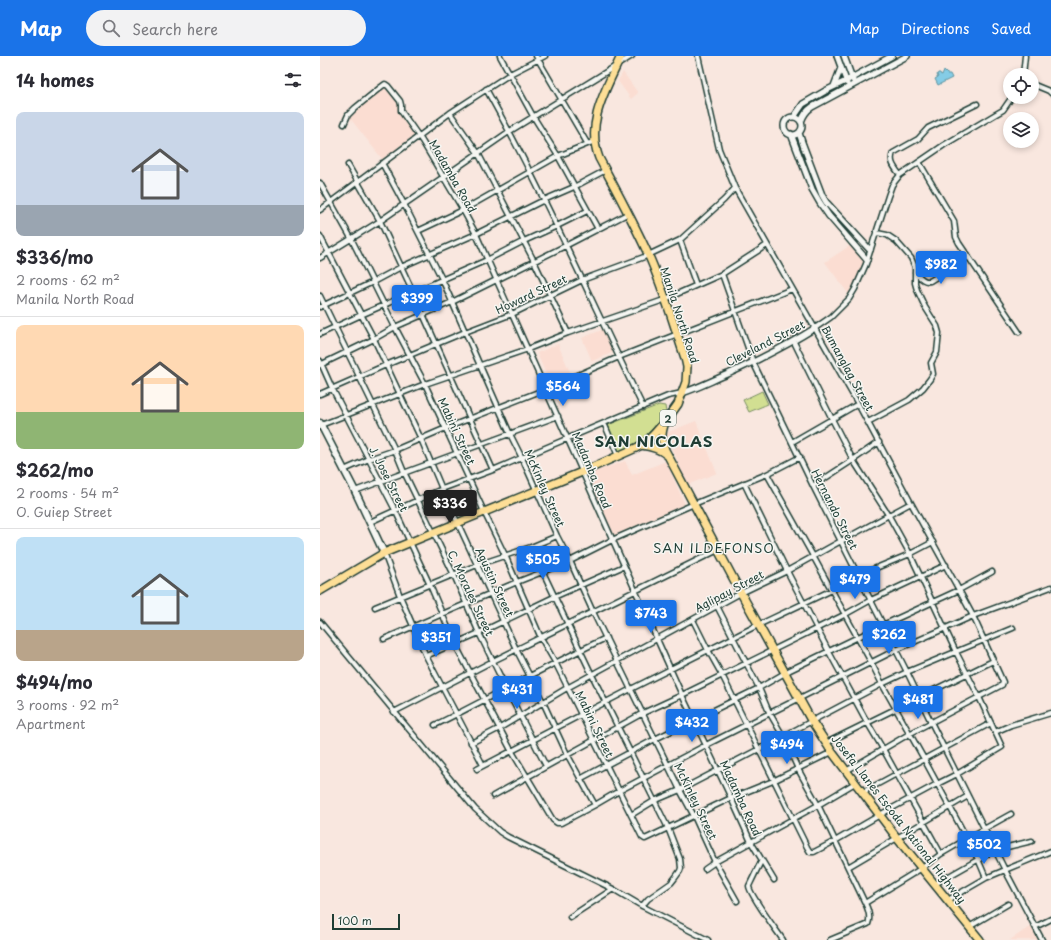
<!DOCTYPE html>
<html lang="en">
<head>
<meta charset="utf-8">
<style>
  body { margin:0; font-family:"Playpen Sans",sans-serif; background:#f2f2f3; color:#2b2b33; height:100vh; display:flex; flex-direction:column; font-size:15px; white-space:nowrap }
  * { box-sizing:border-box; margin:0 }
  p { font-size:13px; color:#7c7c81 }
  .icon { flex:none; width:22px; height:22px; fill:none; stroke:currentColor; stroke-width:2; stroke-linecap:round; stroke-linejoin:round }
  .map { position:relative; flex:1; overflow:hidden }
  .panel { display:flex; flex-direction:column; background:#fff; width:320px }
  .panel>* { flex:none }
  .controls { position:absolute; left:683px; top:12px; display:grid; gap:8px }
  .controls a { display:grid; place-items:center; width:36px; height:36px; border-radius:50%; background:#fff; box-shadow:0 2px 6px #0003; font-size:20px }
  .scale { position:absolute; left:12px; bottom:10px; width:68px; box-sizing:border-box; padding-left:4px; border:2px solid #1f3d34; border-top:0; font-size:11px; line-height:14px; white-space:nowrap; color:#1f3d34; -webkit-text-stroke:3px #f6f6f2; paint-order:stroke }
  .price { position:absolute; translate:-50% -34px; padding:0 9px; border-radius:4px; background:#1a73e8; color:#fff; font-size:13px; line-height:26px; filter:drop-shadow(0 1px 2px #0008) }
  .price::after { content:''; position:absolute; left:50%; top:24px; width:12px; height:9px; margin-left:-6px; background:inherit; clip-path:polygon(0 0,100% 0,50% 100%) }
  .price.current { background:#222; color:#fff }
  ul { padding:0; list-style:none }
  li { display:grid; align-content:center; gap:8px; height:212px; padding:0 16px }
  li+li { border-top:1px solid #e1e1e2 }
  li span { display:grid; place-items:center; height:124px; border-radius:8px; color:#555 }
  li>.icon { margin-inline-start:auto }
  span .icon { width:72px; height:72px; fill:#fffc; stroke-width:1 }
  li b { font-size:17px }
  h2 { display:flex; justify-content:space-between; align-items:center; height:48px; padding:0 16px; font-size:17px }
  header { display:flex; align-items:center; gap:24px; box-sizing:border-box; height:56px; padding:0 20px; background:#1a73e8; color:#fff }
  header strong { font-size:19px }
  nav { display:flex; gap:22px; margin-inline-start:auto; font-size:14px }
  .search { width:280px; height:36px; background:#f2f2f3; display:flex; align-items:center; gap:10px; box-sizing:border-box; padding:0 14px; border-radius:22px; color:#7c7c81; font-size:15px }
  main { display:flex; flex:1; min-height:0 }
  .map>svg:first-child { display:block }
  .built { fill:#fbddd2 }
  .green { fill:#d2df92; stroke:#788e63 }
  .water { fill:#85cce6; stroke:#5c939f }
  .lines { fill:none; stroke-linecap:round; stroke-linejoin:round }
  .minor-casing { stroke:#1f3d34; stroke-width:7 }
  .tertiary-casing { stroke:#1f3d34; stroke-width:8 }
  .secondary-casing { stroke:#1f3d34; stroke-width:9 }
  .primary-casing { stroke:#1f3d34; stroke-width:10 }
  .trunk-casing { stroke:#1f3d34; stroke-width:10 }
  .minor { stroke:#f6f6f2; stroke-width:4 }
  .tertiary { stroke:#f6f6f2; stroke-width:5 }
  .secondary { stroke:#f6f6f2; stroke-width:6 }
  .primary { stroke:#fdde96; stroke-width:7 }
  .trunk { stroke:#fdde96; stroke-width:7 }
  .labels { text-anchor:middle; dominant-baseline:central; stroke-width:3; stroke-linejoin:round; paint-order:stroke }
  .shield { fill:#f6f6f2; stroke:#60746d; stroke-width:1 }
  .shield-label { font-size:10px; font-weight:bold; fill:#1f3d34 }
  .street-label { font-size:11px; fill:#1f3d34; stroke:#f6f6f2 }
  .quarter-label { font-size:13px; letter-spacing:1px; fill:#1f3d34; stroke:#f6f6f2 }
  .district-label { font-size:15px; font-weight:bold; letter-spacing:1px; fill:#1f3d34; stroke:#f6f6f2 }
</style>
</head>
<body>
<header>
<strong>Map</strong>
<div class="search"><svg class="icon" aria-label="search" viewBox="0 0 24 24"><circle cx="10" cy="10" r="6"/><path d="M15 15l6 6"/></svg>Search here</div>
<nav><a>Map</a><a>Directions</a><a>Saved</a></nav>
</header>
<main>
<section class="panel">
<h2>14 homes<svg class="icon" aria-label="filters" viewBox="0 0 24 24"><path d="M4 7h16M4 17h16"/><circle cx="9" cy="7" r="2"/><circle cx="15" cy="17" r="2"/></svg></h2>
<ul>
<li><span style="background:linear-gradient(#c9d6e8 75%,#9aa5b1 0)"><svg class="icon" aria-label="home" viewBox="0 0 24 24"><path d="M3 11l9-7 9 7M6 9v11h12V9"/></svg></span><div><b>$336/mo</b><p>2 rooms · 62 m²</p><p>Manila North Road</p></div></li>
<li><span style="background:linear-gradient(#ffd9b3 70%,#8fb573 0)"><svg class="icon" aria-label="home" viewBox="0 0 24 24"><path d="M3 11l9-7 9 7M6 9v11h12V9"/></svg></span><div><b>$262/mo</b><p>2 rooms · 54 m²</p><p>O. Guiep Street</p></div></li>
<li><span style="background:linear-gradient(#bfe0f5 75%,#b9a48a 0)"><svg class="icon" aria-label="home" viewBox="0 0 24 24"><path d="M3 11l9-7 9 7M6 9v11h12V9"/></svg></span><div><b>$494/mo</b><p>3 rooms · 92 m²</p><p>Apartment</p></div></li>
</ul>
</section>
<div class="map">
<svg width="731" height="884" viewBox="0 0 731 884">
  <rect width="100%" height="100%" fill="#f9e7df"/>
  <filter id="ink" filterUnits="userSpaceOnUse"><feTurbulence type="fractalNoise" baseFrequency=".025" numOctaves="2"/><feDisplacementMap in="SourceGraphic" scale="8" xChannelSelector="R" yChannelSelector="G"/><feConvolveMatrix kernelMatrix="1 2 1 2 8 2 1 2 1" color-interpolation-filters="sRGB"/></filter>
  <g filter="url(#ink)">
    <path class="built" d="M303,16L318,37L311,43L298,25Z
      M67,30L80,47L79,53L96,78L63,104L29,61L40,50Z
      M531,189L544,206L534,233L530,240L505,206Z
      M284,273L294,296L272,305L262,282Z
      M238,288L252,321L231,330L217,297Z
      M376,365L397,417L367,429L346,377Z
      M305,405L312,419L346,405L366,451L296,483L267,418Z
      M711,870L719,884H690Z"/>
    <path class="green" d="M442,335L448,348L429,356L423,344Z
      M339,349L345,350L346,356L334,371L316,389L299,397L288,369Z"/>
    <path class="water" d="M624,15L627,18H630L632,22L618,29L615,23L618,21L617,19L618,17H620L621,19L623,18Z"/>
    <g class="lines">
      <defs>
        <path id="minor" d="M180,0L213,60L238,100L278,173
          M216,0L267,87
          M378,0L399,93L415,132L538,348L591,447L639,534L653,560L683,626L682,629L659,641L589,678L526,715
          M703,19L705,0
          M712,28L729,35L731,37
          M166,33C224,136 271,245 323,351
          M130,57L158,97L214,205L248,277
          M24,68L28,59L35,52L61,31L65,28L68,30L80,45L81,49V55L102,85L143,154L156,178L362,639L411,742L431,786L454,824
          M599,106L634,165L636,181L639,187L699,276
          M62,107L84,148L122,223L190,378L202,402L237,480L250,505L273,556L360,734L374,760L395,806L417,845
          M28,109L60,165L93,236L173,414
          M580,119C575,112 569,106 573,97L598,83L608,72L657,48
          M0,127L31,182L75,271L105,328L166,460L185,499L221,582L235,606L322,781L325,783L411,742L453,725L512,696
          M0,154L130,57L190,18L225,0
          M98,175L143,154L238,100L275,85
          M0,180L54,283L101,383L122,433L197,595L223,646L247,698L275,749
          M360,184L376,229
          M0,202L60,165L190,75L312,0
          M595,216C600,221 603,226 610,225L648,201
          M402,218L433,306L493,430L587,616L611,666L685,814L722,884
          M0,240L75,394L84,416L134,519L159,577L186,632L226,710
          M0,251L53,226L81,211L156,178L224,144L254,131L286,114
          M495,272L511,261L529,243L535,233L546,208L568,140L572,129L580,119L624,89L676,58L683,54L692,41
          M0,278L41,259L167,204L204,185L237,170L267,155
          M0,305L12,332L75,454L110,529L135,588L191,694L233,764L237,767H241L275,749L299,735L386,689L576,594L653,560L731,531
          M0,309L54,283L75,271L132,246L247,189L309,157
          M0,338L66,309L145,276L192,258L231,239L262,224L324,201L360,184L404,144L415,132
          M548,366L589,344L603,332L610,323L613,318L611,307L617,296L619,277L617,270L605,251L597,234L595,227V211L591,202L576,185L567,179L557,177
          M284,367L298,400
          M1,369L105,328L208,293L248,277L341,245L402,218L447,189
          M472,386L538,348
          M24,414L49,403L75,394L126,372L226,333L299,301L472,233
          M447,418L493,500L551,606L562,628L604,703L658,803L666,822
          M424,427L467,515L509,596L547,666L563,693L621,798
          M493,430L533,404L559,386
          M35,435L238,360
          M50,466L122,433L173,414L348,340L362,337
          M211,491L272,619L348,772L360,803L361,812L360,815L355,822L351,827L328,843L322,850
          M64,497L80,540L106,600L163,709
          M397,550L439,632L449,656L463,680L478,713L498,749L545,847C548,853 551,861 548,868L510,884
          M55,551L157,509L211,491L237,480
          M373,564L388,594L402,619L487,791L490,796H494L515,785L565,756L617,728L637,718L682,691L659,641L636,596L590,498L569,460L533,404L512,363L474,286
          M0,566L155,753L180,776L188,781L293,833L322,850L388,884
          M64,583L197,526L250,505L292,484L374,448L447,418L480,401
          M106,600L159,577L234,541L304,510
          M74,656L173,605L398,494
          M115,669C172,641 228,609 286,582
          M675,676L691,669L731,657
          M151,687L180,672L247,632L419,538L467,515L521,485L591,447
          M506,687L673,605
          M157,713L311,633L436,570L512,534L539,519L590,498L613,486
          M260,723L335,683L439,632L470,614L563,569L639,534L672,516
          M543,736L671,667
          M173,740L323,657L362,639L524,559L551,544L626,509
          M311,759L334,745L360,734L439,693L562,628L587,616L693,572
          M442,804C440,807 430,828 429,830C429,838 457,875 463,884
          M528,811L648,740
          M385,813L395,806L498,749L535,727
          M615,828L675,794L712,785
          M628,844L666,822L685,814L731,795
          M545,847L602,812L621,798L664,773L691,758
          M250,861L293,833
          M649,871L688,848
          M715,871L731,863"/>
        <path id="tertiary" d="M517,0L527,27
          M524,0L532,22L535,28
          M514,30L521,12
          M474,61L483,48L507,34L526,25L572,0
          M464 70a9 9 0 1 1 18 0a9 9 0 1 1-18 0Z
          M481,66C483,60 486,55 492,51L587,0
          M479,77L483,89L502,139L506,146L550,194
          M471,78L492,133L500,147L509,160L547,204
          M362,337C378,332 393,324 408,318C438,304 467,290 495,272"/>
        <path id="secondary" d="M0,367L35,435L64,497"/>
        <path id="primary" d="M345,366C341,378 341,381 345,394L421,537L491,664L512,696L577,782L660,884
          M321,389C330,390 339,392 347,399"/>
        <path id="trunk" d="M0,535L64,497L262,416L316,392L325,387L334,378L348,362L358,348L366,326L367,311L365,302C353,267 343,231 328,198C313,165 296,134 279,102C265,66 287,32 301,0"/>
      </defs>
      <use href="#minor" class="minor-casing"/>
      <use href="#tertiary" class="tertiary-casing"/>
      <use href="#secondary" class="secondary-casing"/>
      <use href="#primary" class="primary-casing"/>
      <use href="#trunk" class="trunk-casing"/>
      <use href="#minor" class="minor"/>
      <use href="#tertiary" class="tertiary"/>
      <use href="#secondary" class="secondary"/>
      <use href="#primary" class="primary"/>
      <use href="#trunk" class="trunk"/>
    </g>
  </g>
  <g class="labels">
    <rect class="shield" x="340" y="354" width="16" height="16" rx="3"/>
    <g class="shield-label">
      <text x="348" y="362">2</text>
    </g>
    <g class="street-label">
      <text transform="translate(133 120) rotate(60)">Madamba Road</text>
      <text transform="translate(211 238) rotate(-25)">Howard Street</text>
      <text transform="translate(360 259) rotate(72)">Manila North Road</text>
      <text transform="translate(445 287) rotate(-27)">Cleveland Street</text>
      <text transform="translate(528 312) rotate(61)">Bumanglag Street</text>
      <text transform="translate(137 375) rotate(65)">Mabini Street</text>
      <text transform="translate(272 414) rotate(67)">Madamba Road</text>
      <text transform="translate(69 423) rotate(63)">J. Jose Street</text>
      <text transform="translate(225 432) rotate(66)">McKinley Street</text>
      <text transform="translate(515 453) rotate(63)">Hernando Street</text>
      <text transform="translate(175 526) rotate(65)">Agustin Street</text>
      <text transform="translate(409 535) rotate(-28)">Aglipay Street</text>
      <text transform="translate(151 537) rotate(65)">C. Morales Street</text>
      <text transform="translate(275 668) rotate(64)">Mabini Street</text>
      <text transform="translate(421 742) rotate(65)">Madamba Road</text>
      <text transform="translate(376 745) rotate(64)">McKinley Street</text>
      <text transform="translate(579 763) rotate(52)">Josefa Llanes Escoda National Highway</text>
    </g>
    <g class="quarter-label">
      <text x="394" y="491">SAN ILDEFONSO</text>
    </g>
    <g class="district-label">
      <text x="334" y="384">SAN NICOLAS</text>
    </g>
  </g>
</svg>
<div class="controls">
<a><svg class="icon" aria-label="locate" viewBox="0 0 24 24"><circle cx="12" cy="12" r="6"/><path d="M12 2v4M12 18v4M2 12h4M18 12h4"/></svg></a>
<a><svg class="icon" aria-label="layers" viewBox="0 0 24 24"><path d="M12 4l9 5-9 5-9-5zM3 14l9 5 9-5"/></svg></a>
</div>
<div class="scale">100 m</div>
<b class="price" style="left:621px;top:229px">$982</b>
<b class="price" style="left:97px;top:263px">$399</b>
<b class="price" style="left:243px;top:351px">$564</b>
<b class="price current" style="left:130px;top:468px">$336</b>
<b class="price" style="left:223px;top:524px">$505</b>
<b class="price" style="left:535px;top:544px">$479</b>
<b class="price" style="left:331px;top:578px">$743</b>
<b class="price" style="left:569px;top:599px">$262</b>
<b class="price" style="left:116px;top:602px">$351</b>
<b class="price" style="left:197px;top:654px">$431</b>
<b class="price" style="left:598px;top:664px">$481</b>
<b class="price" style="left:372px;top:687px">$432</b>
<b class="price" style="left:467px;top:709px">$494</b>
<b class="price" style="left:664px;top:809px">$502</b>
</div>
</main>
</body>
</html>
